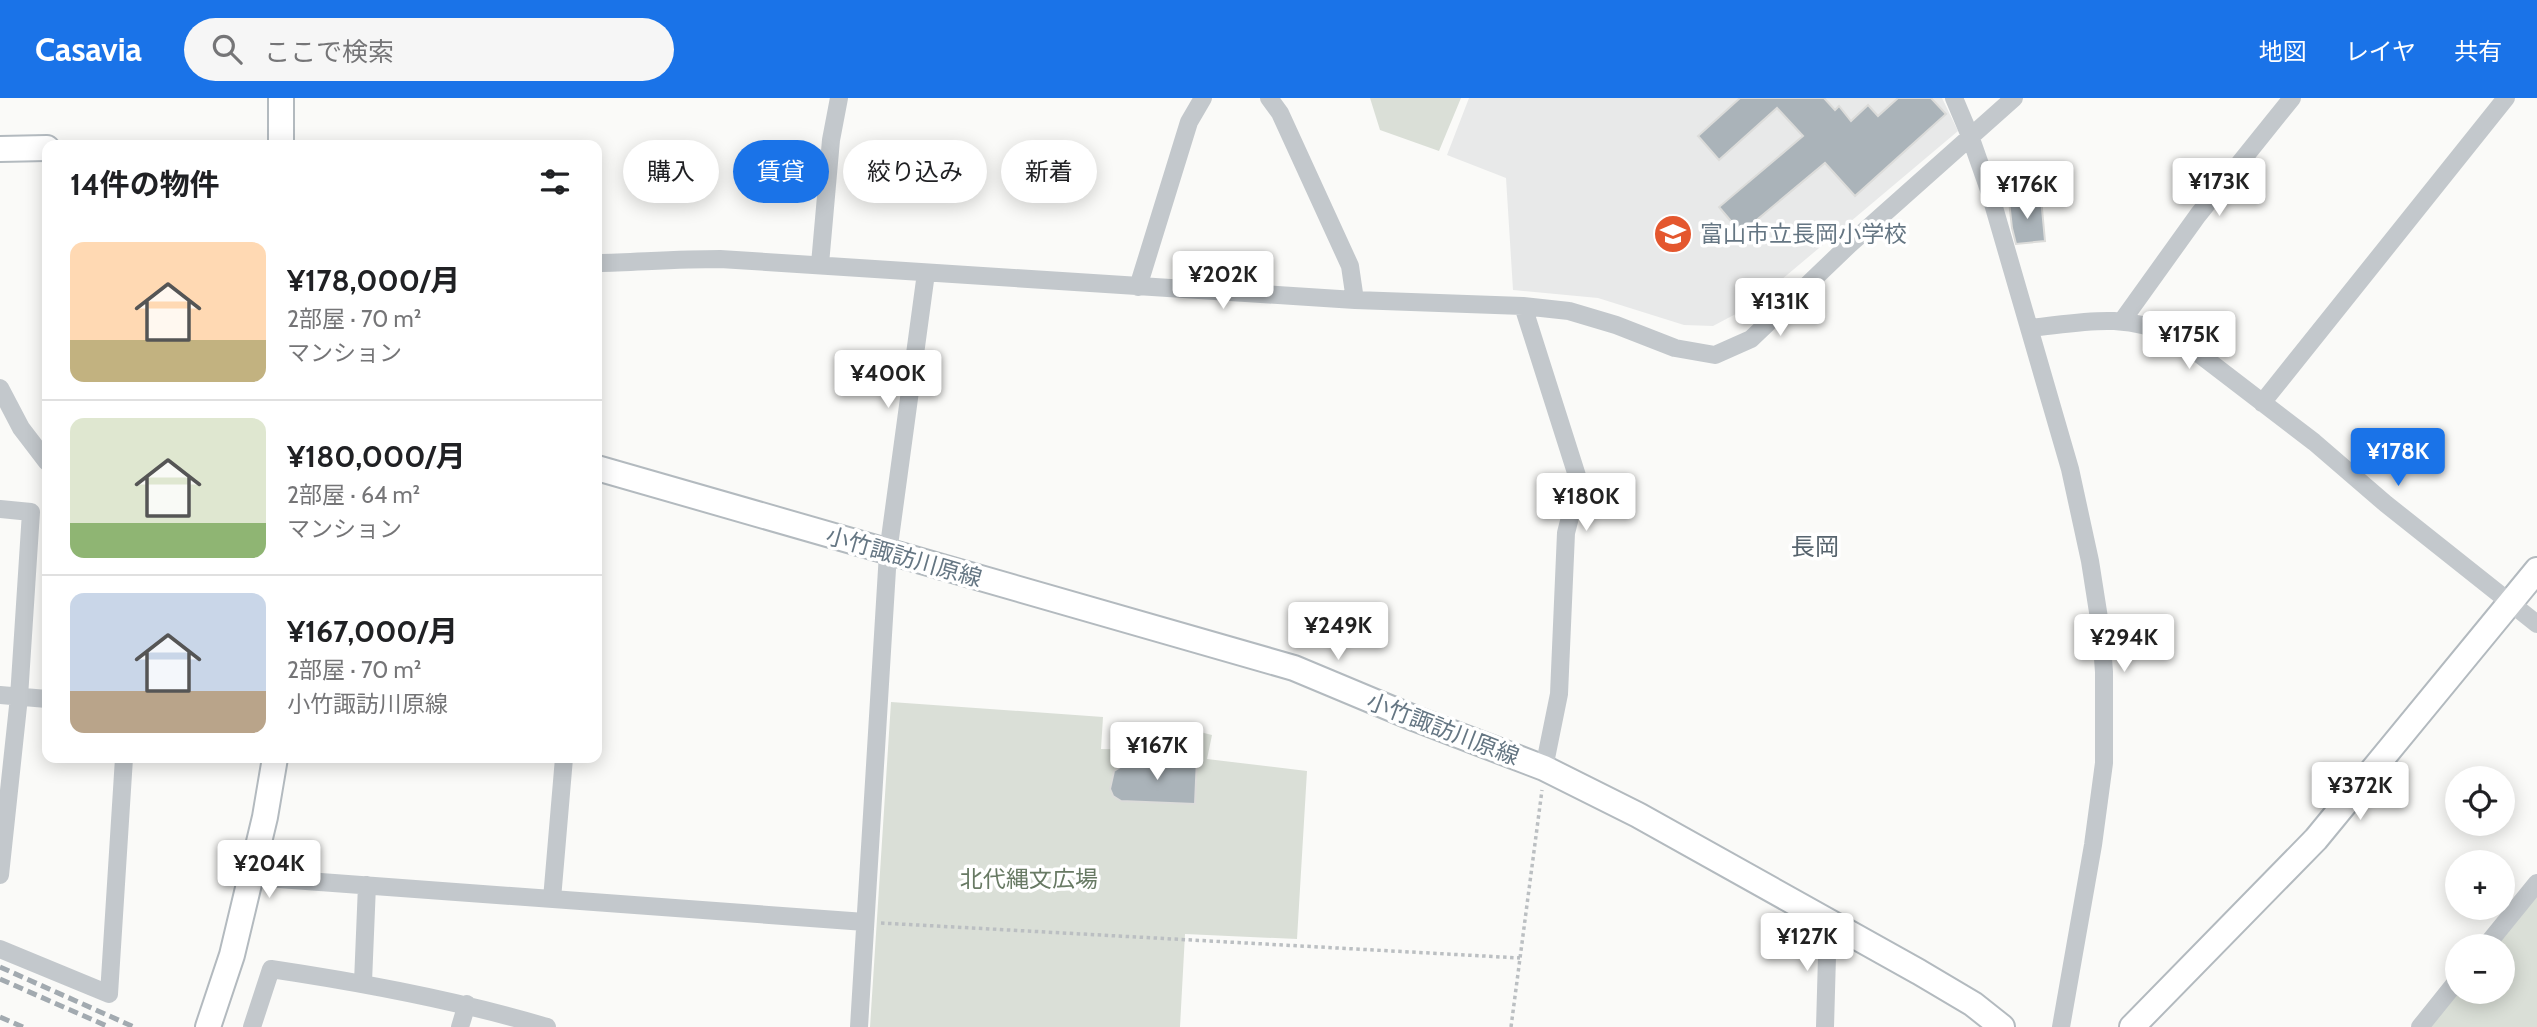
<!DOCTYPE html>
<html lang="ja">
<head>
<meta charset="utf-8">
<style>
  body { margin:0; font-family:Cabin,"Noto Sans JP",sans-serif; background:#f6f6f6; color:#202124; height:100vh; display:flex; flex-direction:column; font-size:26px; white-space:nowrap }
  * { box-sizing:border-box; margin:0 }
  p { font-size:23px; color:#757577 }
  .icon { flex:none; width:38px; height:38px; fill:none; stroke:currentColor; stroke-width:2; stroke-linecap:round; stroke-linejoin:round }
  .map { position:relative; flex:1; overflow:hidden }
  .details { position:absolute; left:42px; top:42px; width:560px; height:623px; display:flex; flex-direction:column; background:#fff; border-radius:14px; box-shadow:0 4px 18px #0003 }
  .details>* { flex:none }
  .hud { position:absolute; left:623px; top:42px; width:665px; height:63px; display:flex; gap:14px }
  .fabs { position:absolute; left:2445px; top:668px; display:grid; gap:14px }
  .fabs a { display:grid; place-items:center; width:70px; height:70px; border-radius:50%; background:#fff; box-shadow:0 4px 18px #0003; font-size:35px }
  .price { position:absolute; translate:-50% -60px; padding:0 16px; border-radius:7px; background:#fff; color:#222; font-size:23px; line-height:46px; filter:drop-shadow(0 2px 4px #0008) }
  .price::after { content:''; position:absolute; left:50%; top:42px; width:21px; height:16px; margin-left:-10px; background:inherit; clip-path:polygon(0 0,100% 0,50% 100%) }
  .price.on { background:#1a73e8; color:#fff }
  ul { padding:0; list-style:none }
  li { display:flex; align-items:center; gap:21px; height:175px; padding:0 28px }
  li+li { border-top:2px solid #e0e0e0 }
  li span { display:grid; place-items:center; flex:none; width:196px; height:140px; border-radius:14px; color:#555 }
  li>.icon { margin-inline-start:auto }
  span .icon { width:84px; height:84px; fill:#fffc; stroke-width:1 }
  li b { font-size:30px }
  h2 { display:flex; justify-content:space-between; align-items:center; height:84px; padding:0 28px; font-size:30px }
  .tag { padding:0 24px; border-radius:32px; background:#fff; box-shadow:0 4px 18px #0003; font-size:24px; line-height:63px }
  .tag.on { background:#1a73e8; color:#fff }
  header { display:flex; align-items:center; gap:42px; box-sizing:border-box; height:98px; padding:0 35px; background:#1a73e8; color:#fff }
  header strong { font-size:33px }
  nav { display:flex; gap:38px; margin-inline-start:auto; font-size:24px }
  .search { width:490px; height:63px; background:#f6f6f6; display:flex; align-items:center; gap:18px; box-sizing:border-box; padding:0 24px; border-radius:38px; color:#757577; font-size:26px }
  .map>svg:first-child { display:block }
  .built { fill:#e8e9e9 }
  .green { fill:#dadfd7 }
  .building { fill:#aab3b9; stroke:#dcdcda; stroke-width:2 }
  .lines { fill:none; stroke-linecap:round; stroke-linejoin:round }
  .secondary-casing { stroke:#b3babf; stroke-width:28 }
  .path { stroke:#bbbfc2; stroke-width:3.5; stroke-dasharray:3.5 3.5; stroke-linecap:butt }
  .street { stroke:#c3c8cc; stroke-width:18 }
  .secondary { stroke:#fff; stroke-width:24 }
  .rail { stroke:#a2aab0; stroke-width:5; stroke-dasharray:10 5; stroke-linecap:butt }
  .labels { text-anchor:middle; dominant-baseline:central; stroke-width:7; stroke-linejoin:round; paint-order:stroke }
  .poi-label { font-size:23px; fill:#657683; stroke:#fff; text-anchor:start }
  .street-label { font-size:23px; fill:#657683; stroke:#fff }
  .park-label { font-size:23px; fill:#687a64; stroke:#fff }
  .neighbourhood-label { font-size:24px; fill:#57646e; stroke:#fff }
</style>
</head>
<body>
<header>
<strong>Casavia</strong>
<div class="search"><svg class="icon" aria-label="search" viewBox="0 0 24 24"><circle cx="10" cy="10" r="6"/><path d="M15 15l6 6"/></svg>ここで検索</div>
<nav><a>地図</a><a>レイヤ</a><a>共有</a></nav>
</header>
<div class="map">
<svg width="2537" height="929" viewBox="0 0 2537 929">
  <rect width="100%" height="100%" fill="#fafaf8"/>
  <path class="built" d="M1469,0H1942L1958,33L1749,209L1713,228L1684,227L1598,200L1513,192L1506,80L1447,57Z"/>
  <path class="green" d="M1370,0H1461L1439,53L1380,32Z
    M891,604L1103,619L1101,651L1160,652L1164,625L1212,637L1207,661L1307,673L1297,841L1185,836L1180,929H870Z
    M2537,796V929H2430L2458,894H2502V849H2495Z"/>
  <path class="building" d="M1740,0H1824L1835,12L1839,8L1851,23L1868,7L1878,18L1898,0H1931L1946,16L1855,98L1825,65L1741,135L1719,109L1803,38L1777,10L1719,62L1698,38Z
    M2041,100L2045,143L2016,146L2012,130L2009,103Z
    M1153,658L1197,660L1195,706L1121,703L1113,698L1110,691L1114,673L1122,668L1153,669Z"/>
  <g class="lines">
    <defs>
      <path id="secondary" d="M281,0V47
        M0,51L47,50
        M597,370L1294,570L1416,621L1544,670L1638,717L1919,874L1973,906L2002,929
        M208,929L232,857L265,719L275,660
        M2132,929L2316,741L2537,472"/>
    </defs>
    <use href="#secondary" class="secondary-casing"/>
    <path class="path" d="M881,825L1520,860
      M1511,929L1542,692"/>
    <path class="street" d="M1269,0L1280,15L1350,168L1355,202
      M1954,0L1970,38L1989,92L2070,371L2090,463L2101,533L2104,574V665L2093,747L2061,929
      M597,165C638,164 678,161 720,161L1355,202L1523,208L1569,213L1616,227L1675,250L1715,257L1751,241L1850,146L2014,0
      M820,166L831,42L839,0
      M1138,189L1189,24L1203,0
      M1523,208L1579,384L1566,435L1559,596L1544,670
      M2122,223L2198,117L2292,0
      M2030,230C2086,224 2123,214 2177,239L2314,344L2386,406L2537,526
      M0,290L21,330L47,364
      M2262,305L2506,0
      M0,411L31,414L19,599L0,777
      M0,597L47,601
      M252,779L865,824
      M552,801L564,660
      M2485,849L2537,785
      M0,851L109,896L124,660
      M363,884L367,787
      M252,929L271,871C365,885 456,902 547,929
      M460,929L467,906
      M859,929L888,455L926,175
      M1825,929L1828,823
      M2420,929L2457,883"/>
    <use href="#secondary" class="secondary"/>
    <path class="rail" d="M0,869L134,929
      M0,881L109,929
      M0,919L23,929"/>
  </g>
  <defs>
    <symbol id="school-disc" viewBox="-11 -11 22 22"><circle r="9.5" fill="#e4572e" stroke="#fff"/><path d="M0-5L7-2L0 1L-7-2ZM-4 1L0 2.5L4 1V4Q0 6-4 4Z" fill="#fff"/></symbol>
  </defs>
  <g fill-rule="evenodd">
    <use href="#school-disc" x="1651" y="114" width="44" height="44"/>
  </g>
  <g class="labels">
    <g class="poi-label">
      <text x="1700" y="136">富山市立長岡小学校</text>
    </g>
    <g class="street-label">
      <text transform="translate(904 459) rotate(16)">小竹諏訪川原線</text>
      <text transform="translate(1443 631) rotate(21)">小竹諏訪川原線</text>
    </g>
    <g class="park-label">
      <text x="1029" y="781">北代縄文広場</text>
    </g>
    <g class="neighbourhood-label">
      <text x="1815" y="448">長岡</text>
    </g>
  </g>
</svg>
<div class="fabs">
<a><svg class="icon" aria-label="locate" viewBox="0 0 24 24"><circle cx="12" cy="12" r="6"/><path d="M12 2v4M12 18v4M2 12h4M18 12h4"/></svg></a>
<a>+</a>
<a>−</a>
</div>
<b class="price" style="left:2219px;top:120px">¥173K</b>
<b class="price" style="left:2027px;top:123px">¥176K</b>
<b class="price" style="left:1223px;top:213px">¥202K</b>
<b class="price" style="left:1780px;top:240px">¥131K</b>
<b class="price" style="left:2189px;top:273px">¥175K</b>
<b class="price" style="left:888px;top:312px">¥400K</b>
<b class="price on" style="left:2398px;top:390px">¥178K</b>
<b class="price" style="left:1586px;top:435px">¥180K</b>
<b class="price" style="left:1338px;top:564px">¥249K</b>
<b class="price" style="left:2124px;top:576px">¥294K</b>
<b class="price" style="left:1157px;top:684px">¥167K</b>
<b class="price" style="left:2360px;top:724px">¥372K</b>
<b class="price" style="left:269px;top:802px">¥204K</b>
<b class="price" style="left:1807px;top:875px">¥127K</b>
<div class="hud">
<a class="tag">購入</a>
<a class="tag on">賃貸</a>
<a class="tag">絞り込み</a>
<a class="tag">新着</a>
</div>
<section class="details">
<h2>14件の物件<svg class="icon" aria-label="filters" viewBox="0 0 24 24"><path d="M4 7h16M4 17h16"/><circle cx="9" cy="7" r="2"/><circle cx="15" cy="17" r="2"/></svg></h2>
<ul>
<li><span style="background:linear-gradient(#ffd9b3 70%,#c2b280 0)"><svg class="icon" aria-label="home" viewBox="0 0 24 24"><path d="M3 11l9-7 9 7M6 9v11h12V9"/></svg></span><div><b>¥178,000/月</b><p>2部屋 · 70 m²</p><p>マンション</p></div></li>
<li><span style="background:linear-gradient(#dfe7d0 75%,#8fb573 0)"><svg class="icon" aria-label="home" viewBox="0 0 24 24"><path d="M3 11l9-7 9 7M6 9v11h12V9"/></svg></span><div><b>¥180,000/月</b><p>2部屋 · 64 m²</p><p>マンション</p></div></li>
<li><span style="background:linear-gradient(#c9d6e8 70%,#b9a48a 0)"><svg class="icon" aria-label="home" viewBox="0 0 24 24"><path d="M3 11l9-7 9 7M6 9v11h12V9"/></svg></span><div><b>¥167,000/月</b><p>2部屋 · 70 m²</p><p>小竹諏訪川原線</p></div></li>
</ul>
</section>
</div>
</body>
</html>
